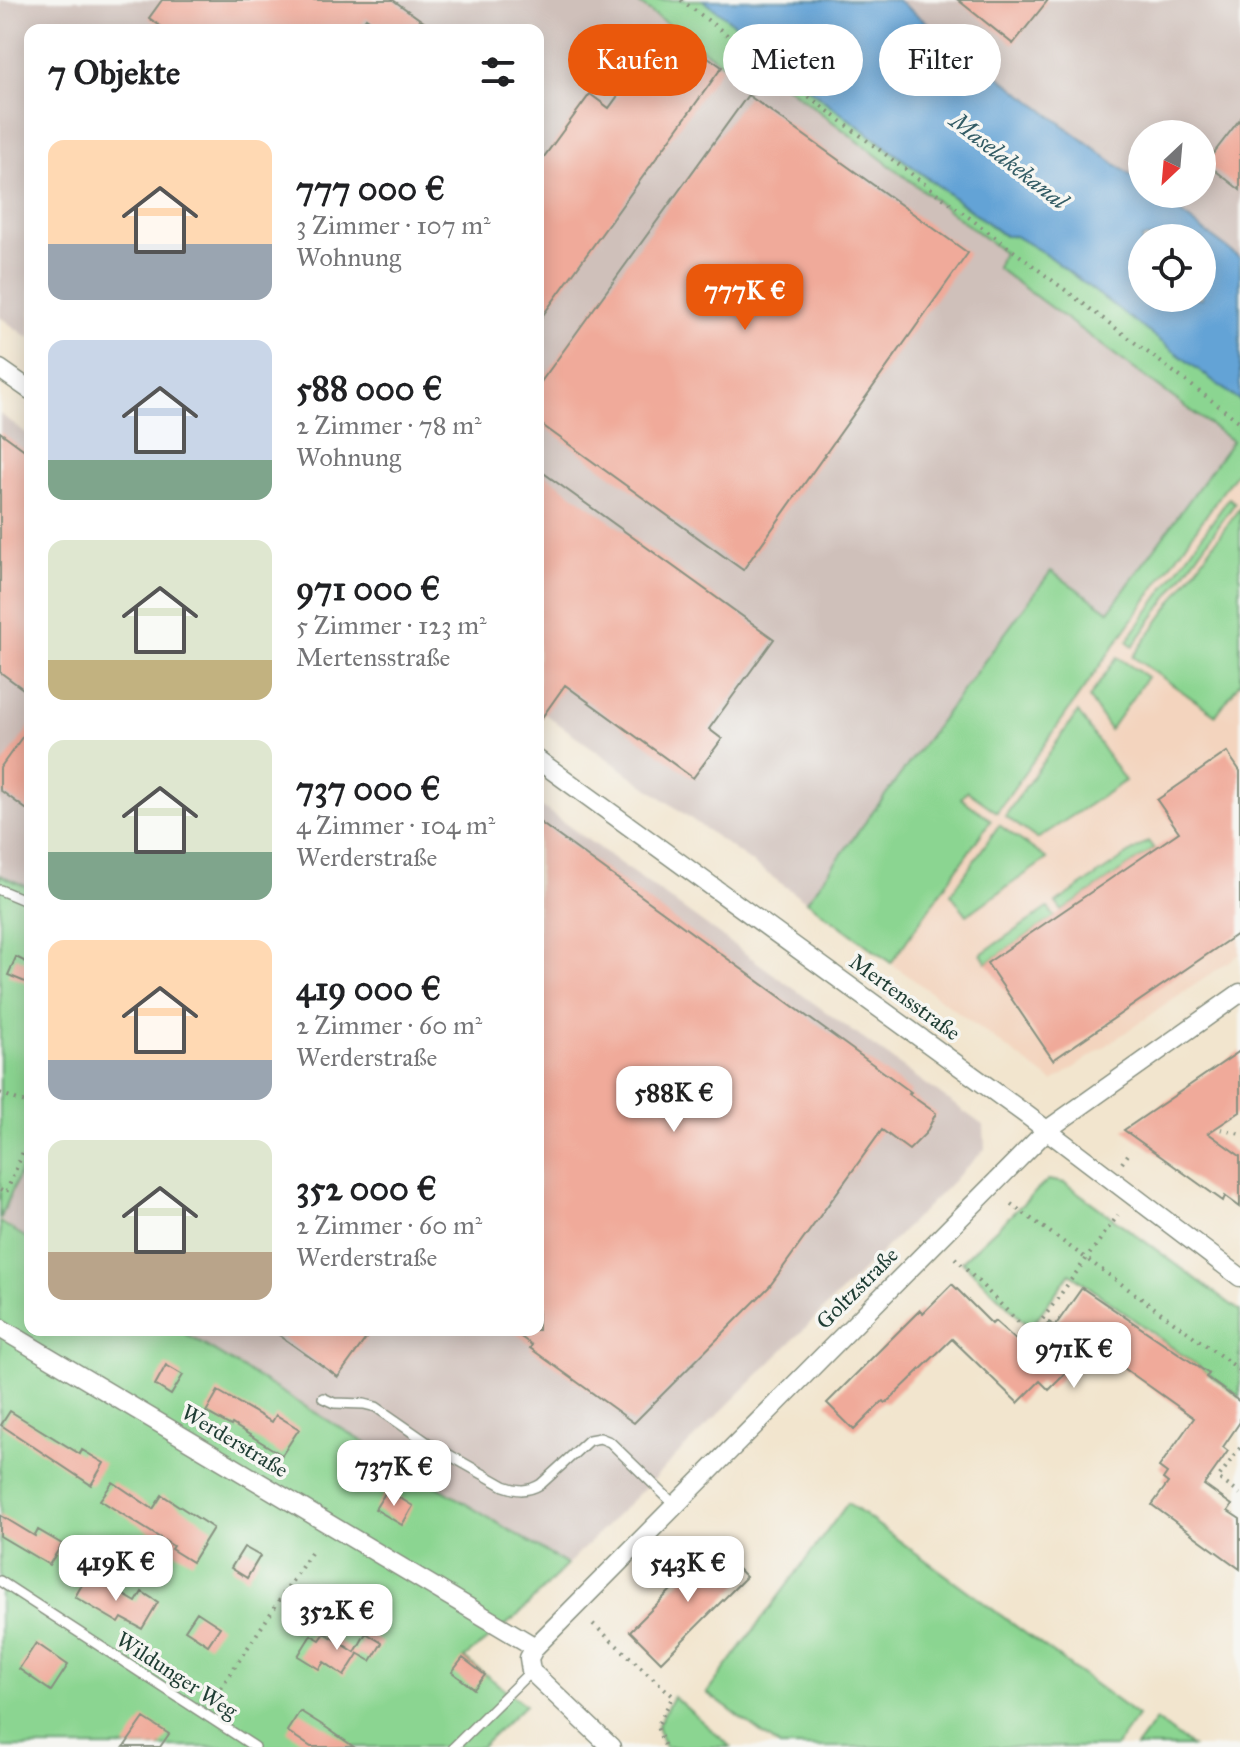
<!DOCTYPE html>
<html lang="de">
<head>
<meta charset="utf-8">
<style>
  body { margin:0; font-family:"IM FELL Great Primer",serif; background:#f2f2f2; color:#202124; height:100vh; display:flex; flex-direction:column; font-size:30px; white-space:nowrap }
  * { box-sizing:border-box; margin:0 }
  p { font-size:26px; color:#757577 }
  .icon { flex:none; width:44px; height:44px; fill:none; stroke:currentColor; stroke-width:2; stroke-linecap:round; stroke-linejoin:round }
  .map { position:relative; flex:1; overflow:hidden }
  .panel { position:absolute; left:24px; top:24px; width:520px; height:1312px; display:flex; flex-direction:column; background:#fff; border-radius:16px; box-shadow:0 4px 20px #0003 }
  .panel>* { flex:none }
  .banner { position:absolute; left:568px; top:24px; width:552px; height:72px; display:flex; gap:16px }
  .needle { width:52px; rotate:206deg }
  .controls { position:absolute; left:1128px; top:120px; display:grid; gap:16px }
  .controls a { display:grid; place-items:center; width:88px; height:88px; border-radius:50%; background:#fff; box-shadow:0 4px 20px #0003; font-size:40px }
  .price { position:absolute; translate:-50% -68px; padding:0 18px; border-radius:16px; background:#fff; color:#222; font-size:26px; line-height:52px; filter:drop-shadow(0 2px 4px #0008) }
  .price::after { content:''; position:absolute; left:50%; top:48px; width:24px; height:18px; margin-left:-12px; background:inherit; clip-path:polygon(0 0,100% 0,50% 100%) }
  .price.selected { background:#ea580c; color:#fff }
  ul { padding:0; list-style:none }
  li { display:flex; align-items:center; gap:24px; height:200px; padding:0 24px }
  li span { display:grid; place-items:center; flex:none; width:224px; height:160px; border-radius:16px; color:#555 }
  li>.icon { margin-inline-start:auto }
  span .icon { width:96px; height:96px; fill:#fffc; stroke-width:1 }
  li b { font-size:34px }
  h2 { display:flex; justify-content:space-between; align-items:center; height:96px; padding:0 24px; font-size:34px }
  .pill { padding:0 28px; border-radius:36px; background:#fff; box-shadow:0 4px 20px #0003; font-size:28px; line-height:72px }
  .pill.selected { background:#ea580c; color:#fff }
  .map>svg:first-child { display:block }
  .built { fill:#f3d4be }
  .industrial { fill:#cfc0ba }
  .green { fill:#8bd591; stroke:#558962; stroke-width:2 }
  .water { fill:#63a3d6; stroke:#417085; stroke-width:2; fill-rule:evenodd }
  .building { fill:#f0aa9a }
  .lines { fill:none; stroke-linecap:round; stroke-linejoin:round }
  .lane-casing { stroke:#889181; stroke-width:12 }
  .street-casing { stroke:#889181; stroke-width:21 }
  .path { stroke:#889181; stroke-width:4; stroke-dasharray:2 6; stroke-linecap:butt }
  .lane { stroke:#fff; stroke-width:9 }
  .street { stroke:#fff; stroke-width:18 }
  .labels { text-anchor:middle; dominant-baseline:central; stroke-width:7; stroke-linejoin:round; paint-order:stroke }
  .street-label { font-size:22px; fill:#1f3d34; stroke:#f6f6f2 }
  .water-label { font-size:24px; font-style:italic; fill:#335c65; stroke:#f6f6f2 }
</style>
</head>
<body>
<div class="map">
<svg width="1240" height="1747" viewBox="0 0 1240 1747">
  <rect width="100%" height="100%" fill="#f6f6f2"/>
  <filter id="ink" filterUnits="userSpaceOnUse"><feTurbulence type="fractalNoise" baseFrequency=".0125" numOctaves="2"/><feDisplacementMap in="SourceGraphic" scale="16" xChannelSelector="R" yChannelSelector="G"/><feConvolveMatrix kernelMatrix="1 2 1 2 8 2 1 2 1" color-interpolation-filters="sRGB"/></filter>
  <filter id="wash" filterUnits="userSpaceOnUse"><feTurbulence type="fractalNoise" baseFrequency=".006" numOctaves="4" result="noise"/><feDisplacementMap in="SourceGraphic" scale="32" xChannelSelector="R" yChannelSelector="G"/><feGaussianBlur stdDeviation="1.8" result="paint"/><feColorMatrix in="noise" values="0 0 0 0 0 0 0 0 0 0 0 0 0 0 0 0 0 1.4 0 .05"/><feComposite in="paint" operator="in"/></filter>
  <g filter="url(#wash)">
    <rect width="100%" height="100%" fill="#f2e5ce"/>
    <path class="built" d="M1240,446V954L1053,1082L828,917L1026,634Z"/>
    <path class="industrial" d="M0,0H634L722,63L733,49L736,48L1004,253L998,268L1232,441L1108,611L828,917L538,709V30H30V339L0,317Z
      M897,0H1240V258L1155,194H1202V134H1142V184Z
      M0,414L30,436V888L0,875Z
      M538,804L984,1126L985,1149L567,1565L179,1330H538Z
      M30,1148V1240L0,1220Z"/>
    <path class="green" d="M634,0H703L748,33V43L1004,236H1015L1044,253L1240,401V467L997,812L967,791L961,798L991,820L891,963L807,901L1051,571L1109,611L1232,441L997,268L1003,252L736,48L733,49L723,64Z
      M1229,498L1235,503L1133,646L1127,641Z
      M1240,507V682L1216,715L1133,657Z
      M1117,657L1147,677L1110,730L1089,698Z
      M1078,712L1125,781L1037,839L1005,816Z
      M999,825L1047,859L967,915L951,894Z
      M1148,841L1154,849L1062,911L1056,903Z
      M0,875L30,888V1148L0,1220Z
      M1048,908L1055,917L987,963L981,954Z
      M1048,1180L1065,1183L1240,1311V1397L1070,1273L1030,1328L962,1261Z
      M0,1222L30,1240V1330H179L567,1565L516,1617L464,1658L525,1705L481,1747H0Z
      M848,1503L1138,1716L1115,1747H780L707,1693Z
      M673,1696L731,1747H665L657,1727Z
      M1156,1720L1192,1747H1136Z"/>
    <path class="water" d="M703,0H897L1142,184V194H1155L1240,258V401L1044,253L1015,236H1005L748,43L747,33ZM1142,238H1202V298H1142Z"/>
    <g id="blocks">
      <path class="building" d="M162,0H393L435,30H383L366,18L358,30H166L149,18Z
        M958,0H1048L1013,44Z
        M667,28L722,67L538,322V165L590,94L609,108Z
        M748,95L968,253L743,570L538,422V386Z
        M1240,119V190L1206,163Z
        M0,432L30,454V694L0,672Z
        M538,469L774,639L709,729L722,739L693,778L565,685L538,723Z
        M30,726V812L0,790V768Z
        M1227,752L1240,771V932L1053,1060L987,963L1179,832L1157,800Z
        M538,821L911,1092L909,1094L936,1113L926,1133L909,1150L882,1130L769,1287L634,1423L530,1348L532,1345L511,1330H538Z
        M16,957L30,964V984L8,975Z
        M1240,1051V1112L1208,1133L1240,1156V1207L1225,1196L1223,1201L1124,1130Z
        M952,1284L992,1324L995,1321L1028,1351L1049,1322L1055,1326L1082,1288L1209,1374L1206,1377L1240,1402V1422L1223,1447L1228,1451L1204,1485L1232,1505L1228,1511L1240,1519V1569L1152,1505L1168,1483L1163,1479L1167,1473L1159,1467L1194,1418L1093,1346L1049,1390L1040,1381L1018,1403L952,1339L886,1403L883,1401L854,1430L827,1403L920,1310L923,1313Z
        M272,1330H372L338,1377Z
        M166,1365L183,1375L171,1395L155,1385Z
        M218,1391L272,1422L276,1415L299,1429L282,1455L232,1424L231,1426L206,1412Z
        M10,1411L80,1454L82,1450L104,1463L91,1485L1,1425Z
        M113,1482L153,1509L162,1495L213,1528L192,1562L171,1549L173,1546L100,1500Z
        M387,1490L413,1506L402,1525L375,1509Z
        M0,1515L35,1536L38,1530L62,1544L49,1565L0,1536Z
        M715,1546L746,1577L661,1662L630,1631Z
        M244,1547L260,1556L247,1578L231,1568Z
        M88,1574L136,1602L142,1592L158,1602L142,1629L122,1618L119,1623L75,1597Z
        M197,1612L220,1627L208,1645L185,1630Z
        M325,1633L355,1652L366,1633L382,1643L371,1661L357,1653L358,1654L344,1676L324,1662L319,1669L298,1656L311,1635L320,1640Z
        M36,1643L68,1665L51,1691L19,1669Z
        M463,1658L485,1675L474,1689L452,1672Z
        M300,1711L327,1728L354,1747H311L287,1731Z
        M144,1718L169,1734L160,1747H124Z"/>
    </g>
  </g>
  <g filter="url(#ink)">
    <use href="#blocks" fill-opacity="0" stroke="#889181" stroke-width="2"/>
    <g class="lines">
      <defs>
        <path id="lane" d="M0,890L24,900
          M323,1398L334,1403L364,1404L376,1407L428,1443L504,1486C517,1491 528,1492 541,1484L589,1440L600,1438L610,1442L675,1505
          M0,1581L255,1747
          M454,1747L531,1671"/>
        <path id="street" d="M0,369L30,390
          M538,760L1028,1116L1240,1277
          M0,1328L535,1647
          M611,1747L531,1671L529,1658L535,1647L1047,1130L1240,993"/>
      </defs>
      <use href="#lane" class="lane-casing"/>
      <use href="#street" class="street-casing"/>
      <path class="path" d="M681,0L1240,422
        M0,1093L30,1105
        M1221,1129L1240,1134
        M1122,1163L1130,1152
        M0,1190L6,1193L30,1135
        M1011,1204L1240,1370
        M955,1258L1031,1335L1118,1215
        M1240,1448L1218,1478L1240,1494
        M593,1624L673,1696L657,1727L665,1747
        M212,1701L313,1550"/>
      <use href="#lane" class="lane"/>
      <use href="#street" class="street"/>
    </g>
  </g>
  <g class="labels">
    <g class="street-label">
      <text transform="translate(905 997) rotate(36)">Mertensstraße</text>
      <text transform="translate(857 1288) rotate(-45)">Goltzstraße</text>
      <text transform="translate(235 1441) rotate(31)">Werderstraße</text>
      <text transform="translate(177 1675) rotate(33)">Wildunger Weg</text>
    </g>
    <g class="water-label">
      <text transform="translate(1009 161) rotate(38)">Maselakekanal</text>
    </g>
  </g>
</svg>
<div class="controls">
<a><svg class="needle" viewBox="-14 -14 28 28"><path d="M0-13l5 13h-10z" fill="#e53935"/><path d="M0 13l5-13h-10z" fill="#757577"/></svg></a>
<a><svg class="icon" aria-label="locate" viewBox="0 0 24 24"><circle cx="12" cy="12" r="6"/><path d="M12 2v4M12 18v4M2 12h4M18 12h4"/></svg></a>
</div>
<b class="price selected" style="left:745px;top:332px">777K €</b>
<b class="price" style="left:674px;top:1134px">588K €</b>
<b class="price" style="left:1074px;top:1390px">971K €</b>
<b class="price" style="left:394px;top:1508px">737K €</b>
<b class="price" style="left:116px;top:1603px">419K €</b>
<b class="price" style="left:688px;top:1604px">543K €</b>
<b class="price" style="left:337px;top:1652px">352K €</b>
<div class="banner">
<a class="pill selected">Kaufen</a>
<a class="pill">Mieten</a>
<a class="pill">Filter</a>
</div>
<section class="panel">
<h2>7 Objekte<svg class="icon" aria-label="filters" viewBox="0 0 24 24"><path d="M4 7h16M4 17h16"/><circle cx="9" cy="7" r="2"/><circle cx="15" cy="17" r="2"/></svg></h2>
<ul>
<li><span style="background:linear-gradient(#ffd9b3 65%,#9aa5b1 0)"><svg class="icon" aria-label="home" viewBox="0 0 24 24"><path d="M3 11l9-7 9 7M6 9v11h12V9"/></svg></span><div><b>777 000 €</b><p>3 Zimmer · 107 m²</p><p>Wohnung</p></div></li>
<li><span style="background:linear-gradient(#c9d6e8 75%,#7fa58c 0)"><svg class="icon" aria-label="home" viewBox="0 0 24 24"><path d="M3 11l9-7 9 7M6 9v11h12V9"/></svg></span><div><b>588 000 €</b><p>2 Zimmer · 78 m²</p><p>Wohnung</p></div></li>
<li><span style="background:linear-gradient(#dfe7d0 75%,#c2b280 0)"><svg class="icon" aria-label="home" viewBox="0 0 24 24"><path d="M3 11l9-7 9 7M6 9v11h12V9"/></svg></span><div><b>971 000 €</b><p>5 Zimmer · 123 m²</p><p>Mertensstraße</p></div></li>
<li><span style="background:linear-gradient(#dfe7d0 70%,#7fa58c 0)"><svg class="icon" aria-label="home" viewBox="0 0 24 24"><path d="M3 11l9-7 9 7M6 9v11h12V9"/></svg></span><div><b>737 000 €</b><p>4 Zimmer · 104 m²</p><p>Werderstraße</p></div></li>
<li><span style="background:linear-gradient(#ffd9b3 75%,#9aa5b1 0)"><svg class="icon" aria-label="home" viewBox="0 0 24 24"><path d="M3 11l9-7 9 7M6 9v11h12V9"/></svg></span><div><b>419 000 €</b><p>2 Zimmer · 60 m²</p><p>Werderstraße</p></div></li>
<li><span style="background:linear-gradient(#dfe7d0 70%,#b9a48a 0)"><svg class="icon" aria-label="home" viewBox="0 0 24 24"><path d="M3 11l9-7 9 7M6 9v11h12V9"/></svg></span><div><b>352 000 €</b><p>2 Zimmer · 60 m²</p><p>Werderstraße</p></div></li>
</ul>
</section>
</div>
</body>
</html>
